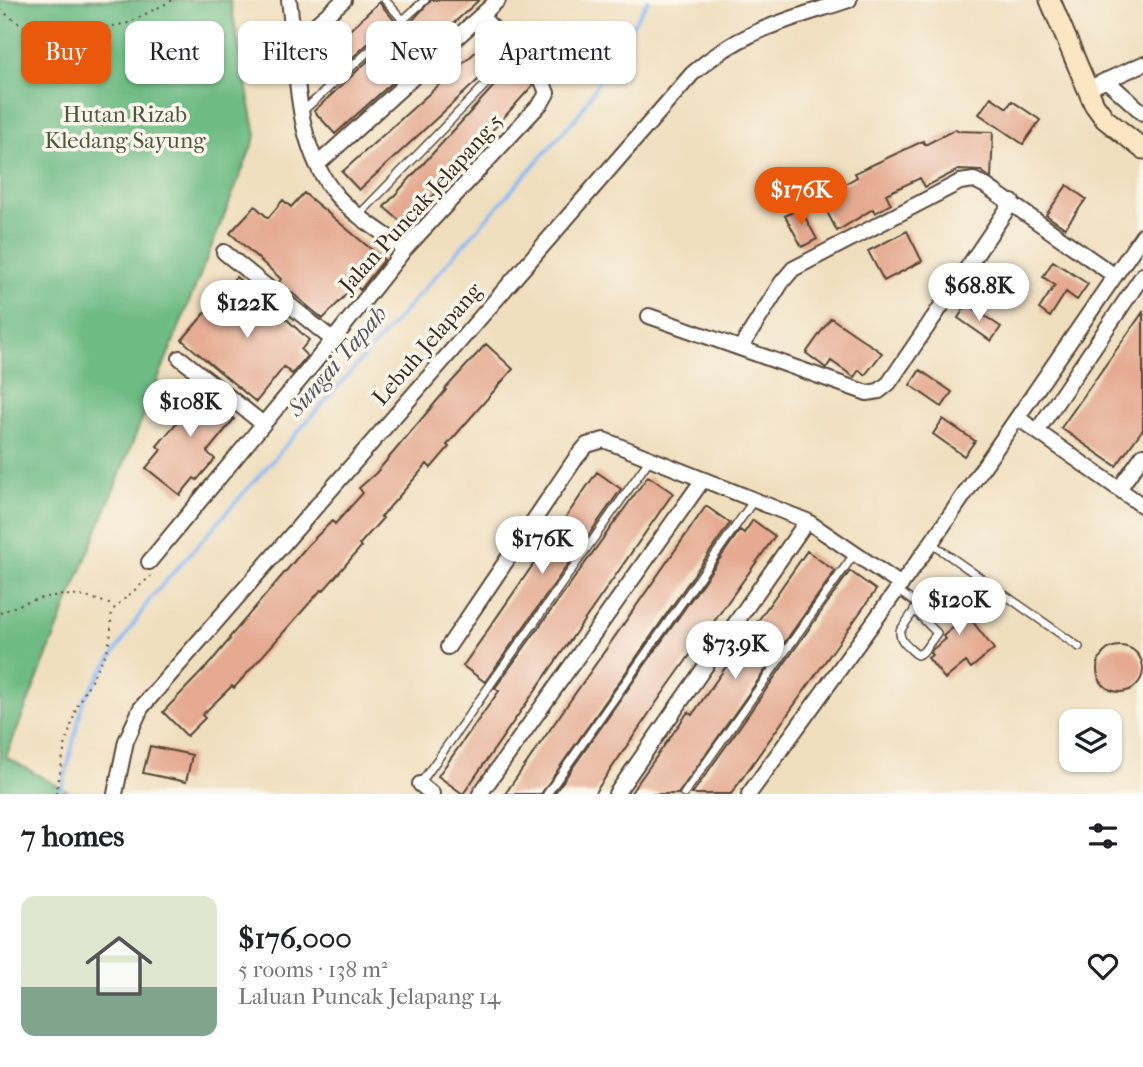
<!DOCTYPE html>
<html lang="en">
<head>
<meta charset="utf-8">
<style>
  body { margin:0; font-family:"IM FELL French Canon",serif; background:#f2f2f2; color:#202124; height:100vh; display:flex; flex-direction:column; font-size:26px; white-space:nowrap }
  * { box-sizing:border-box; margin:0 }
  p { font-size:23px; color:#757577 }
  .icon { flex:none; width:38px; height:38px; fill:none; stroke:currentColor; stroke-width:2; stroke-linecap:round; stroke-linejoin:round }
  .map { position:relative; height:794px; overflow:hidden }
  .panel { display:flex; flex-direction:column; background:#fff; flex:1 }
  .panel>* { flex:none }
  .guide { position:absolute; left:21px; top:21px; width:700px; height:63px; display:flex; gap:14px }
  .controls { position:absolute; left:1059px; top:709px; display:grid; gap:14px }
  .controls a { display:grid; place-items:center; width:63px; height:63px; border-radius:14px; background:#fff; box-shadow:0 2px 5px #0004; font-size:35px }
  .price { position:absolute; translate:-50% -60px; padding:0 16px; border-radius:24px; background:#fff; color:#222; font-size:23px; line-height:46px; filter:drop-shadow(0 2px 4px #0008) }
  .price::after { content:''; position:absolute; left:50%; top:42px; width:21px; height:16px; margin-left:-10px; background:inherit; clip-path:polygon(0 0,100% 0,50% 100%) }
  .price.on { background:#ea580c; color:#fff }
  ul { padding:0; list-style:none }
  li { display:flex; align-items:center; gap:21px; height:175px; padding:0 21px }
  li+li { border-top:2px solid #e0e0e0 }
  li span { display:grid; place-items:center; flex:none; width:196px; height:140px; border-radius:14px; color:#555 }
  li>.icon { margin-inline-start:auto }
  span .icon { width:84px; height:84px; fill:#fffc; stroke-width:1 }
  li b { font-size:30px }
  h2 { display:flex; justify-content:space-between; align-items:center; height:84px; padding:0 21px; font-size:30px }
  .pill { padding:0 24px; border-radius:14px; background:#fff; box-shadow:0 2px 5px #0004; font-size:24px; line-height:63px }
  .pill.on { background:#ea580c; color:#fff }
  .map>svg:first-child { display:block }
  .forest { fill:#6ebb84; stroke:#547251; stroke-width:2 }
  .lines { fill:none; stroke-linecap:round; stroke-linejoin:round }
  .stream { stroke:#89baf6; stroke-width:3.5 }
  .building { fill:#e5aa91 }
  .lane-casing { stroke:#564536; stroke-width:10 }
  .street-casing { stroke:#564536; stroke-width:18 }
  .secondary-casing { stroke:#564536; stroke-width:23 }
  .path { stroke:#564536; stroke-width:2; stroke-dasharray:2 5; stroke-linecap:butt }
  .lane { stroke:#fff; stroke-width:7 }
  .street { stroke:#fff; stroke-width:14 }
  .secondary { stroke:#fbe6c4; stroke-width:19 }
  .labels { text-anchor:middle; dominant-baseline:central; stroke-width:7; stroke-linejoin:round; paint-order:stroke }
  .park-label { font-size:23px; fill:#4e563e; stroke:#fbf7ec }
  .street-label { font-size:23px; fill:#3b2a1e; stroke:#fbf7ec }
  .water-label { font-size:24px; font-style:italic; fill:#52555f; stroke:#fbf7ec }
</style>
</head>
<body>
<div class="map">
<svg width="1143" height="794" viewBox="0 0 1143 794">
  <rect width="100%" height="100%" fill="#fbf7ec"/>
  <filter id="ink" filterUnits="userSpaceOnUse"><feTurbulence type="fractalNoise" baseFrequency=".0143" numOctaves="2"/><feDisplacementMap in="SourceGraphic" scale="14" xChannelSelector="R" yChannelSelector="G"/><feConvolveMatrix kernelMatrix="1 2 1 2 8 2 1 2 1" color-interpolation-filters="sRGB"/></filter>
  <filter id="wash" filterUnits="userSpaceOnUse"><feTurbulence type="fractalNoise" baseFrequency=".00686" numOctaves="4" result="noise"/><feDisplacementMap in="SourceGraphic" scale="28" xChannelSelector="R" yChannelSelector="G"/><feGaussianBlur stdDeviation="1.57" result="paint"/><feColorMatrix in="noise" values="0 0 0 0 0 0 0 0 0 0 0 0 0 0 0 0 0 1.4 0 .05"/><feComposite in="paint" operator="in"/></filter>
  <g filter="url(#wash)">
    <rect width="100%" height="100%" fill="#f0dfbf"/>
    <path class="forest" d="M0,0H230L256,136L6,757L72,794H0Z"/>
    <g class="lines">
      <path class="stream" d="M61,794L83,701L150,599L579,114L648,0"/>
    </g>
    <g id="blocks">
      <path class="building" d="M431,0H479L432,43L412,21Z
        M379,2L394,20L342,67L328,51Z
        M402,29L425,53L335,134L314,111Z
        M490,39L505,55L359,190L342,172Z
        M512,66L533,85L406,226L384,207Z
        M991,97L1007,108L1012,101L1040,120L1023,144L979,114Z
        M956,129L957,131L993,132L991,178L981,171L958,170L925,187L920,178L886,194L891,204L875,213L873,209L837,231L825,208L840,200L834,190L857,177L855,173L923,141L925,145Z
        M1067,185L1086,199L1065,228L1046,215Z
        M304,193L384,260L360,290L355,285L323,319L279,282L281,279L230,233L255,206L268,218L283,200L291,207Z
        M800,208L817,239L802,247L785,216Z
        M907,231L922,261L884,281L868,251Z
        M1053,261L1088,284L1077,300L1066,292L1050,317L1039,309L1055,285L1043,277Z
        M236,277L280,313L309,340L301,350L307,356L292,374L284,367L256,402L182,340Z
        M967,304L1001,327L991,341L958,318Z
        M1143,312V429L1116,466L1061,428Z
        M831,318L882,353L865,375L859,370L854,377L831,361L826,368L806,353Z
        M486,344L513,369L447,445L449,447L431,468L427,464L381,517L383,518L359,545L361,547L323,591L321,590L234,688L232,686L202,715L205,718L187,736L163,712L209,664L230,639L229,638L308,545L332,521L335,524L363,493L359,488L376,473L446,390L445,389Z
        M920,370L952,392L942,407L910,385Z
        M191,381L234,419L207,452L215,459L197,480L194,478L180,495L146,468L161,450L157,446L179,420L168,411Z
        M943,419L975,441L964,456L933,434Z
        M597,472L621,489L485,682L463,666Z
        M648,476L673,493L463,794L438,776L499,691L495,688Z
        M706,506L730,523L541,794H505Z
        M753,520L775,536L663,693L594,794H554L740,530L744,533Z
        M807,551L835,571L678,794H630L688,712L692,715Z
        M850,571L876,590L731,794H692Z
        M958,585L973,604L965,612L994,649L971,668L966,662L945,679L928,658L932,655L930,653L933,649L946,639L943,636L960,622L936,592L943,586L949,593Z
        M1097 669a23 23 0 1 1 46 0a23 23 0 1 1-46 0Z
        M150,746L192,755L186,782L143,773Z"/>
    </g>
  </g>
  <g filter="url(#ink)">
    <use href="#blocks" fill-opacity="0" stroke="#564536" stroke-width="2"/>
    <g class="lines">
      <defs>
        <path id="lane" d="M385,0L436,57
          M303,111L425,0
          M359,215L516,53
          M931,543L1079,647
          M897,590L918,605L929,591
          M914,610L937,633L923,652L917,655C910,648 899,642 900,631L918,605
          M420,784L650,459
          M547,794L754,500
          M684,794L855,553"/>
        <path id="street" d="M289,0C298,64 292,144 337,196C356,217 382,232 405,249
          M295,42L344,0
          M1106,80L1143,113
          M1087,89L1143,64
          M318,164L498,0
          M224,252L333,340
          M649,316L867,393L879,391L889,383L1012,202
          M741,347L782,282L793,269L960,182L974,180L986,186L1115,276
          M180,358L262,423
          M1018,418L1143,506
          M1037,431L1143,275
          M1119,489L1143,455
          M149,562L333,340L405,249L542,102L547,93L541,78L481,16
          M448,647L576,458L587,445L604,440L807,521L901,585
          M420,784L432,794
          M115,794L126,741L141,708L692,74C741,30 788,20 849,0
          M480,794L702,481
          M616,794L807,521
          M749,794L931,543L1143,235"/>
        <path id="secondary" d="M1050,0L1094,104L1105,119L1143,149"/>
      </defs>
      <use href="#lane" class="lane-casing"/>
      <use href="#street" class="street-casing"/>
      <use href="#secondary" class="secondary-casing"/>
      <path class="path" d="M0,10L25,27L78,33L128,23L173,0
        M0,613C42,594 71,588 114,606
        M56,794L65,746L77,706L107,651L111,633V616L115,607L151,576"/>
      <use href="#lane" class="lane"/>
      <use href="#street" class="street"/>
      <use href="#secondary" class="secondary"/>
    </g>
  </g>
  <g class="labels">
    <g class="park-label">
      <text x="125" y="114">Hutan Rizab<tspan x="125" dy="26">Kledang Sayung</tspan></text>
    </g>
    <g class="street-label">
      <text transform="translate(421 203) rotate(-48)">Jalan Puncak Jelapang 5</text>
      <text transform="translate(427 344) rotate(-49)">Lebuh Jelapang</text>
    </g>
    <g class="water-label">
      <text transform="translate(337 361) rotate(-49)">Sungai Tapah</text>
    </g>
  </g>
</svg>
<div class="controls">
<a><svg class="icon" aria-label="layers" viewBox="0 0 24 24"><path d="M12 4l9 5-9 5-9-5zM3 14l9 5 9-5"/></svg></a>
</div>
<b class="price on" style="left:801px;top:227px">$176K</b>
<b class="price" style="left:979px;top:323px">$68.8K</b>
<b class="price" style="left:247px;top:340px">$122K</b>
<b class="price" style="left:190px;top:439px">$108K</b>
<b class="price" style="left:542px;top:576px">$176K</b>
<b class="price" style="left:959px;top:637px">$120K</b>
<b class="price" style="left:735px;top:681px">$73.9K</b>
<div class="guide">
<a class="pill on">Buy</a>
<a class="pill">Rent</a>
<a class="pill">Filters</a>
<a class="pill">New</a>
<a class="pill">Apartment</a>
</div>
</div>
<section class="panel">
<h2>7 homes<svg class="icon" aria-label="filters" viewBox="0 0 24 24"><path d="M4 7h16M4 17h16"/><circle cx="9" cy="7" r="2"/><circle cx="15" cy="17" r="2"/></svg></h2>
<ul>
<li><span style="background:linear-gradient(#dfe7d0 65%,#7fa58c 0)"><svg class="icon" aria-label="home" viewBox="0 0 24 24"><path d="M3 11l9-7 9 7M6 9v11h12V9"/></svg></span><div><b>$176,000</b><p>5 rooms · 138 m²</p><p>Laluan Puncak Jelapang 14</p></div><svg class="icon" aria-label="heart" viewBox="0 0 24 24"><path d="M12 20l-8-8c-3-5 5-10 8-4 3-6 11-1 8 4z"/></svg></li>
</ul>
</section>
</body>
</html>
